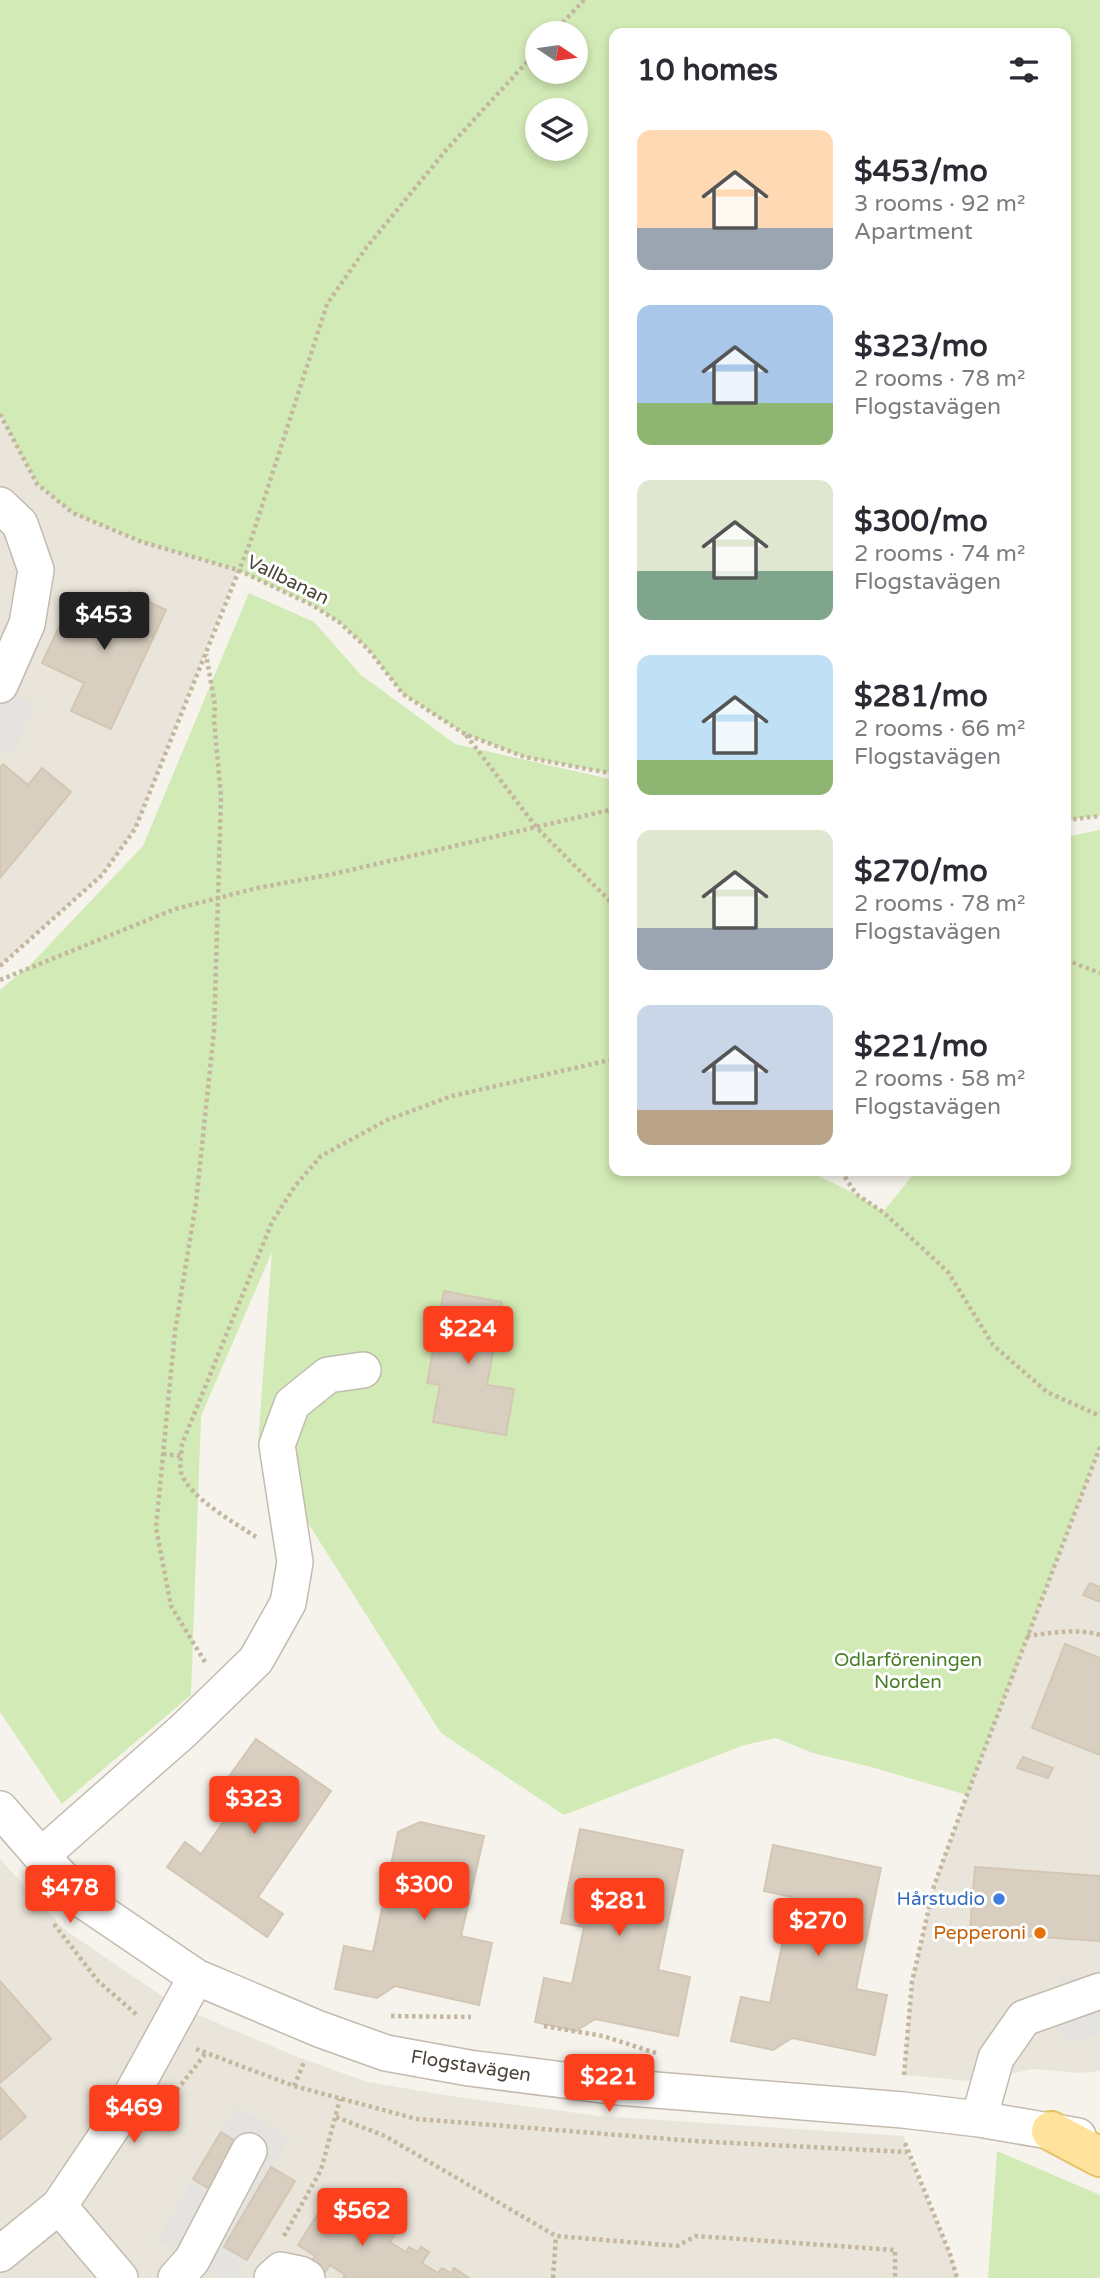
<!DOCTYPE html>
<html lang="en">
<head>
<meta charset="utf-8">
<style>
  body { margin:0; font-family:"Varela Round",sans-serif; background:#f2f2f3; color:#2b2b33; height:100vh; display:flex; flex-direction:column; font-size:26px; white-space:nowrap }
  * { box-sizing:border-box; margin:0 }
  p { font-size:23px; color:#7c7c81 }
  .icon { flex:none; width:38px; height:38px; fill:none; stroke:currentColor; stroke-width:2; stroke-linecap:round; stroke-linejoin:round }
  .map { position:relative; flex:1; overflow:hidden }
  .details { position:absolute; left:609px; top:28px; width:462px; height:1148px; display:flex; flex-direction:column; background:#fff; border-radius:14px; box-shadow:0 4px 10px #0003 }
  .details>* { flex:none }
  .needle { width:46px; rotate:103deg }
  .buttons { position:absolute; left:525px; top:21px; display:grid; gap:14px }
  .buttons a { display:grid; place-items:center; width:63px; height:63px; border-radius:50%; background:#fff; box-shadow:0 4px 10px #0003; font-size:35px }
  .price { position:absolute; translate:-50% -60px; padding:0 16px; border-radius:7px; background:#fc3f1d; color:#fff; font-size:23px; line-height:46px; filter:drop-shadow(0 2px 4px #0008) }
  .price::after { content:''; position:absolute; left:50%; top:42px; width:21px; height:16px; margin-left:-10px; background:inherit; clip-path:polygon(0 0,100% 0,50% 100%) }
  .price.on { background:#222; color:#fff }
  ul { padding:0; list-style:none }
  li { display:flex; align-items:center; gap:21px; height:175px; padding:0 28px }
  li span { display:grid; place-items:center; flex:none; width:196px; height:140px; border-radius:14px; color:#555 }
  li>.icon { margin-inline-start:auto }
  span .icon { width:84px; height:84px; fill:#fffc; stroke-width:1 }
  li b { font-size:30px }
  h2 { display:flex; justify-content:space-between; align-items:center; height:84px; padding:0 28px; font-size:30px }
  .map>svg:first-child { display:block }
  .residential { fill:#eae5da }
  .green { fill:#d2eab5; fill-rule:evenodd }
  .parking { fill:#e5e3e0 }
  .building { fill:#d8cfc1; stroke:#d3c7b4; stroke-width:2 }
  .lines { fill:none; stroke-linecap:round; stroke-linejoin:round }
  .minor-casing { stroke:#c2bbae; stroke-width:38 }
  .major-casing { stroke:#e6c16a; stroke-width:42 }
  .path { stroke:#c4b79f; stroke-width:4.5; stroke-dasharray:3.5 3.5; stroke-linecap:butt }
  .minor { stroke:#fff; stroke-width:35 }
  .major { stroke:#ffe39c; stroke-width:38 }
  .shop-dot { fill:#3f7fe0; stroke:#fff; stroke-width:2.5 }
  .food-dot { fill:#e8710a; stroke:#fff; stroke-width:2.5 }
  .labels { text-anchor:middle; dominant-baseline:central; stroke-width:6; stroke-linejoin:round; paint-order:stroke }
  .street-label { font-size:19px; fill:#4b4439; stroke:#fff }
  .park-label { font-size:19px; fill:#4a7f2a; stroke:#fff }
  .shop-label { font-size:19px; fill:#366cbe; stroke:#fff; text-anchor:end }
  .food-label { font-size:19px; fill:#c56008; stroke:#fff; text-anchor:end }
</style>
</head>
<body>
<div class="map">
<svg width="1100" height="2278" viewBox="0 0 1100 2278">
  <rect width="100%" height="100%" fill="#f6f3ec"/>
  <path class="residential" d="M0,414L37,484L73,513L142,542L238,570L135,829L102,875L0,966Z
    M1100,1447V2071L1080,2073L1034,2069L970,2081L904,2075L912,1982L934,1886L967,1795Z
    M0,1859L65,1930L177,2006L300,2058L368,2082L450,2096L599,2116L904,2136L907,2152L950,2254L957,2278H0Z"/>
  <path class="green" d="M0,0H1100V816L1066,820V33H614V774L525,757L465,734L403,694L368,649L339,622L312,605L238,570L142,542L73,513L37,484L0,414ZM537,33H576V72H537ZM576,110V149H537V110Z
    M249,593L314,622L361,675L455,744L614,780V1171H808L856,1194L883,1212L916,1171H1066V837L1100,830V1447L967,1795L871,1767L813,1753L776,1738L744,1745L564,1815L441,1733L258,1444L272,1252L201,1416L191,1695L62,1804L0,1712V990L30,965L143,846Z
    M997,2151L1100,2195V2278H988Z"/>
  <path class="parking" d="M7,690L35,705L12,756L0,752V701Z
    M1100,1976V2033L1072,2044L1051,2021L1062,1978Z
    M236,2106L289,2138L272,2167L295,2181L236,2278H221L157,2240Z"/>
  <path class="building" d="M128,592L166,610L111,729L71,711L84,683L42,663L74,595L117,615Z
    M3,764L28,785L42,768L71,792L0,878V768Z
    M444,1291L502,1302L487,1385L514,1389L506,1435L433,1422L440,1385L427,1383Z
    M1090,1583L1100,1587V1602L1083,1595Z
    M1065,1644L1100,1658V1755L1032,1728Z
    M256,1739L331,1791L258,1897L283,1914L267,1937L167,1867L185,1842L201,1854L249,1785L228,1778Z
    M1023,1757L1053,1768L1048,1778L1017,1768Z
    M420,1822L484,1836L461,1936L492,1943L479,2005L395,1986L377,1998L335,1989L344,1946L373,1952L398,1832Z
    M580,1829L683,1850L658,1970L690,1977L678,2036L595,2019L576,2031L535,2022L544,1978L572,1984L584,1927L561,1923Z
    M773,1845L881,1868L856,1989L887,1995L875,2055L792,2038L773,2050L731,2041L741,1997L770,2003L792,1897L764,1891Z
    M975,1867L1100,1876V1941L970,1932Z
    M0,1981L51,2039L0,2083Z
    M0,2087L26,2117L0,2140Z
    M221,2132L242,2145L214,2192L193,2179Z
    M271,2167L295,2181L247,2260L224,2247Z
    M330,2195L347,2207L344,2212L350,2216L357,2206L365,2211L358,2221L372,2230L376,2225L386,2232L389,2227L396,2232L390,2242L406,2252L409,2247L418,2252L421,2247L429,2252L422,2263L438,2273L442,2268L451,2273L454,2268L469,2278H343L345,2275L330,2265L323,2275L309,2266L315,2256L298,2245Z"/>
  <g class="lines">
    <defs>
      <path id="minor" d="M0,505L20,524L36,570L27,624L0,685
        M0,1809L41,1856L84,1901L196,1977L319,2029L386,2053L469,2068L618,2087L903,2110L979,2119L1078,2136
        M41,1856L183,1731L256,1660L288,1603L295,1562L277,1445L292,1404L328,1375L363,1370
        M979,2119L996,2058L1024,2018L1100,1991
        M59,2206L120,2278
        M0,2254L59,2206L121,2114L196,1977
        M176,2278L192,2260L249,2151
        M272,2278L281,2270L300,2274L307,2278"/>
      <path id="major" d="M1051,2131L1100,2157"/>
    </defs>
    <use href="#minor" class="minor-casing"/>
    <use href="#major" class="major-casing"/>
    <path class="path" d="M553,33L584,0
      M0,414L37,484L73,513L142,542L238,570L312,605L339,622L368,649L403,694L465,734L525,757L614,774
      M466,735L537,828L614,905
      M1066,820L1100,816
      M1066,960L1100,973
      M0,966L102,875L135,829L250,543L327,304L366,248L447,149L537,51
      M0,980L175,909L257,888L333,874L614,809
      M841,1171L856,1194L883,1212L948,1272L993,1345L1047,1392L1100,1416
      M163,1454L181,1456
      M256,1537C235,1523 188,1497 181,1472C179,1463 182,1453 182,1444L272,1222L295,1186L321,1156L387,1120L452,1096L614,1059
      M1027,1636C1051,1633 1077,1628 1100,1635
      M205,1662L171,1606L156,1528L175,1331L196,1203L214,1031L221,797L214,719L215,705L206,654
      M54,1924L98,1981L137,2015
      M391,2016L471,2017
      M544,2026L603,2036L656,2053
      M196,2049L294,2086L417,2119L694,2141L907,2152
      M904,2075L912,1982L934,1886L967,1795L1100,1447
      M294,2086L305,2060
      M177,2090L206,2053
      M336,2117L385,2136L556,2236L677,2246L696,2236L895,2250V2278
      M905,2143L950,2254L957,2278
      M284,2236L321,2170L340,2099
      M553,2278L556,2236"/>
    <use href="#minor" class="minor"/>
    <use href="#major" class="major"/>
  </g>
  <circle class="shop-dot" cx="999" cy="1899" r="7"/>
  <circle class="food-dot" cx="1040" cy="1933" r="7"/>
  <g class="labels">
    <g class="street-label">
      <text transform="translate(288 580) rotate(26)">Vallbanan</text>
      <text transform="translate(471 2066) rotate(9)">Flogstavägen</text>
    </g>
    <g class="park-label">
      <text x="908" y="1660">Odlarföreningen<tspan x="908" dy="22">Norden</tspan></text>
    </g>
    <g class="shop-label">
      <text x="985" y="1899">Hårstudio</text>
    </g>
    <g class="food-label">
      <text x="1026" y="1933">Pepperoni</text>
    </g>
  </g>
</svg>
<div class="buttons">
<a><svg class="needle" viewBox="-14 -14 28 28"><path d="M0-13l5 13h-10z" fill="#e53935"/><path d="M0 13l5-13h-10z" fill="#7c7c81"/></svg></a>
<a><svg class="icon" aria-label="layers" viewBox="0 0 24 24"><path d="M12 4l9 5-9 5-9-5zM3 14l9 5 9-5"/></svg></a>
</div>
<b class="price on" style="left:104px;top:652px">$453</b>
<b class="price" style="left:468px;top:1366px">$224</b>
<b class="price" style="left:254px;top:1836px">$323</b>
<b class="price" style="left:424px;top:1922px">$300</b>
<b class="price" style="left:70px;top:1925px">$478</b>
<b class="price" style="left:619px;top:1938px">$281</b>
<b class="price" style="left:818px;top:1958px">$270</b>
<b class="price" style="left:609px;top:2114px">$221</b>
<b class="price" style="left:134px;top:2145px">$469</b>
<b class="price" style="left:362px;top:2248px">$562</b>
<section class="details">
<h2>10 homes<svg class="icon" aria-label="filters" viewBox="0 0 24 24"><path d="M4 7h16M4 17h16"/><circle cx="9" cy="7" r="2"/><circle cx="15" cy="17" r="2"/></svg></h2>
<ul>
<li><span style="background:linear-gradient(#ffd9b3 70%,#9aa5b1 0)"><svg class="icon" aria-label="home" viewBox="0 0 24 24"><path d="M3 11l9-7 9 7M6 9v11h12V9"/></svg></span><div><b>$453/mo</b><p>3 rooms · 92 m²</p><p>Apartment</p></div></li>
<li><span style="background:linear-gradient(#a9c7e8 70%,#8fb573 0)"><svg class="icon" aria-label="home" viewBox="0 0 24 24"><path d="M3 11l9-7 9 7M6 9v11h12V9"/></svg></span><div><b>$323/mo</b><p>2 rooms · 78 m²</p><p>Flogstavägen</p></div></li>
<li><span style="background:linear-gradient(#dfe7d0 65%,#7fa58c 0)"><svg class="icon" aria-label="home" viewBox="0 0 24 24"><path d="M3 11l9-7 9 7M6 9v11h12V9"/></svg></span><div><b>$300/mo</b><p>2 rooms · 74 m²</p><p>Flogstavägen</p></div></li>
<li><span style="background:linear-gradient(#bfe0f5 75%,#8fb573 0)"><svg class="icon" aria-label="home" viewBox="0 0 24 24"><path d="M3 11l9-7 9 7M6 9v11h12V9"/></svg></span><div><b>$281/mo</b><p>2 rooms · 66 m²</p><p>Flogstavägen</p></div></li>
<li><span style="background:linear-gradient(#dfe7d0 70%,#9aa5b1 0)"><svg class="icon" aria-label="home" viewBox="0 0 24 24"><path d="M3 11l9-7 9 7M6 9v11h12V9"/></svg></span><div><b>$270/mo</b><p>2 rooms · 78 m²</p><p>Flogstavägen</p></div></li>
<li><span style="background:linear-gradient(#c9d6e8 75%,#b9a48a 0)"><svg class="icon" aria-label="home" viewBox="0 0 24 24"><path d="M3 11l9-7 9 7M6 9v11h12V9"/></svg></span><div><b>$221/mo</b><p>2 rooms · 58 m²</p><p>Flogstavägen</p></div></li>
</ul>
</section>
</div>
</body>
</html>
